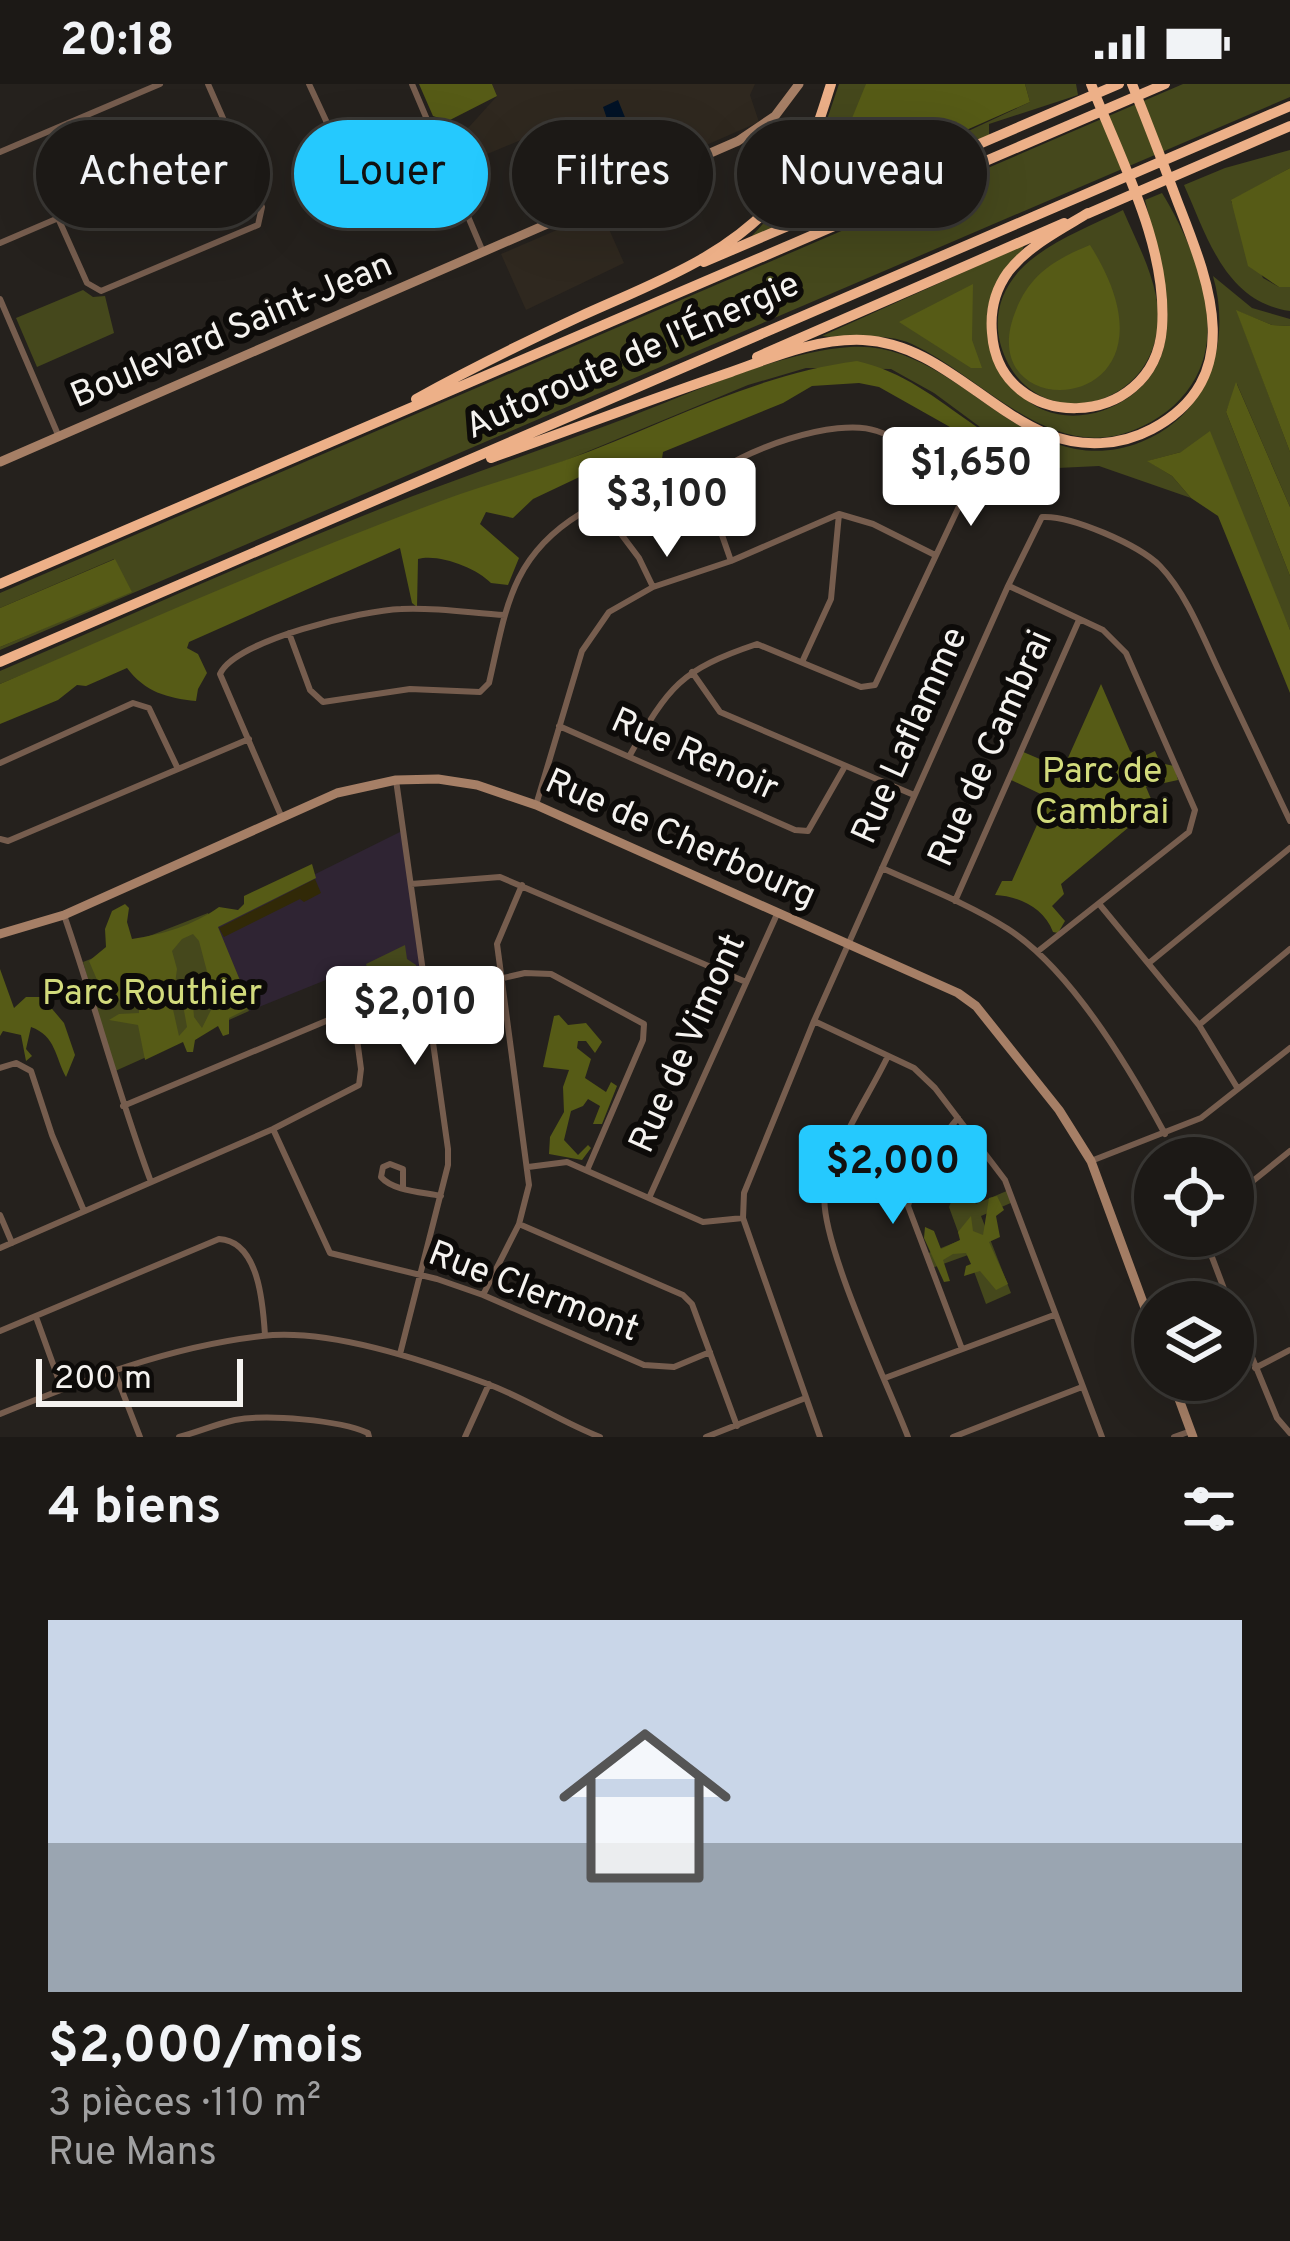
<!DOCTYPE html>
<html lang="fr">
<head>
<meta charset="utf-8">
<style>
  body { margin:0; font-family:Overpass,sans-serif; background:#292623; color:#f1f3f6; height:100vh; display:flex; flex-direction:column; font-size:45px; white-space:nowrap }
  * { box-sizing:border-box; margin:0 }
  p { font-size:39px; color:#a0a0a1 }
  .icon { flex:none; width:66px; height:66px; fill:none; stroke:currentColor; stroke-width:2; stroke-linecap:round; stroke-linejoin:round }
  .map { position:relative; height:1353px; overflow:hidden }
  .details { display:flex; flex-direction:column; background:#1c1916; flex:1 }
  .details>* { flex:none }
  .hud { position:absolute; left:36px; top:36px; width:1218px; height:108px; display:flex; gap:24px }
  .controls { position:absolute; left:1134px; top:1053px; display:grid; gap:24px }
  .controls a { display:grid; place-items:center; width:120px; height:120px; border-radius:50%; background:#1c1916; box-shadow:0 12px 48px #0002,0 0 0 3px #3a3835; font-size:60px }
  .scale { position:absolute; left:36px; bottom:30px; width:207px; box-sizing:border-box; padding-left:12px; border:6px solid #f5f3f0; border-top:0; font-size:33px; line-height:42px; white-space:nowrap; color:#f5f3f0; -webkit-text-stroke:9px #0d0b09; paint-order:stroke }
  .price { position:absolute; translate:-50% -102px; padding:0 27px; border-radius:12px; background:#fff; color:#222; font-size:39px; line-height:78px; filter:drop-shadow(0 3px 6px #0008) }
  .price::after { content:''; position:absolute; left:50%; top:72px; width:36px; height:27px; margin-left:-18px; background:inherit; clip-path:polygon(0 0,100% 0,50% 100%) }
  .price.current { background:#25c9fe; color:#111 }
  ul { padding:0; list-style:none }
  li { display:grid; align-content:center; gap:24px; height:636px; padding:0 48px }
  li span { display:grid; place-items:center; height:372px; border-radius:0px; color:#555 }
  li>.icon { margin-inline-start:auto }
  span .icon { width:216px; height:216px; fill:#fffc; stroke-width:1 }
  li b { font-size:51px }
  h2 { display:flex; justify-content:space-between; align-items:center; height:144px; padding:0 48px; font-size:51px }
  .tag { padding:0 42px; border-radius:54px; background:#1c1916; box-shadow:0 12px 48px #0002,0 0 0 3px #3a3835; font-size:42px; line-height:108px }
  .tag.current { background:#25c9fe; color:#111 }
  .status { display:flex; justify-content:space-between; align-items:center; height:84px; padding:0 60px; background:#1c1916; direction:ltr }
  .status svg { height:33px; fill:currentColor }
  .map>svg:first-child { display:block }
  .built { fill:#2f281f }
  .education { fill:#2f2433 }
  .green { fill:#45481c }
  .forest { fill:#565b16; fill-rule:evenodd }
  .sand { fill:#312907 }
  .water { fill:#001226 }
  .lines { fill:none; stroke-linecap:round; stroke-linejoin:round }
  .street { stroke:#765d4e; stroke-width:6 }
  .secondary { stroke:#a67f66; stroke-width:9 }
  .highway { stroke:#edb088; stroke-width:10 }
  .labels { text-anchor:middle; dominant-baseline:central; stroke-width:12; stroke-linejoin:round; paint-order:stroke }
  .street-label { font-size:36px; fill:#f5f3f0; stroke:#0d0b09 }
  .park-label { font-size:36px; fill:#d2db7c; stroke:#0d0b09 }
</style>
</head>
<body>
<div class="status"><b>20:18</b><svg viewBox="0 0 49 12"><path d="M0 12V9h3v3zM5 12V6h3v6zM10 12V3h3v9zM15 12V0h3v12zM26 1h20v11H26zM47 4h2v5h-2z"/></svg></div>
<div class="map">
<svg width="1290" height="1353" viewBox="0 0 1290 1353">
  <rect width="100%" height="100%" fill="#25211d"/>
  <path class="built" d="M492,0H755L750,11L759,38L562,124L528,53L454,84L442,52L447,54L469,43L497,12Z
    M601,127L624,179L526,226L501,170Z"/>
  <path class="education" d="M404,746L424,896L368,915L353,885L249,927L213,841Z"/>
  <path class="green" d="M839,0H866V94L896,77L934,63L1030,18L1025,0H1076L1078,11L989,40V51L750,154L802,97L814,74Z
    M1183,0H1290V13L0,566V563L131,507L114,475L0,524V509Z
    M1290,66V84L1231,117L1263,194L1279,203H1290V227C1225,218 1207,152 1184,101L1225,84Z
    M1162,109C1192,158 1226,238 1196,293C1184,315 1166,331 1143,342C1055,386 985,294 912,260C882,247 849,256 822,252L1024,161C1018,184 987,206 987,233C987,250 992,261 1000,276C1005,286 1010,300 1018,308C1064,358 1152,322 1164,262C1175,213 1156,163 1145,116Z
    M1123,126C1135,154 1150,182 1156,212C1176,325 1031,361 1001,262C993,234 1000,208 1020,186C1047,158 1089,143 1123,126Z
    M1213,192L1252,224L1290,235V242L1272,241L1237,227L1290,368V423L1237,300L1226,328L1290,492V546L1267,494L1181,368L1148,377L1172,392L1191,414L1099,382L1037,385L934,309L891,285L806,284L748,301L567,376L372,444L0,600V587C120,536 239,482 360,433C441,400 525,372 608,341C679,315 775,268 850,263C960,255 1025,404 1141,358C1209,331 1232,258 1213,192Z
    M83,206L93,213L105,212L114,249L37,283L16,234Z
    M208,829L249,927L113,988L83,878Z
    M405,861L407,875L416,881L417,896L376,910L366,880Z
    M966,1102L976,1120L1009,1106L1013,1118L981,1132L1011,1209L986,1220L968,1171L932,1184L926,1170L961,1156L949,1123L956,1106Z"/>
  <path class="forest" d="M419,0H492L497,12L448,37L433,32Z
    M866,0H1025L1030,18L896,77L866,94L842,99L832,83Z
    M1290,84V203H1279L1248,182L1231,116Z
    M1090,161C1200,335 966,347 1016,226C1030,190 1056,175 1090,161Z
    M973,200L972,256L982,284H971L899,238Z
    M1236,226L1272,241L1290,242V368Z
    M857,277C904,288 934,313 974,341C995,356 1018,367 1037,385L1033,397L1009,404L995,380L950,343L879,303L859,299L812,302L783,319L663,368L658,402L670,409L671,432L662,437L642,416V405L624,382L611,394L610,407L596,401L590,388L533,415L513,434L486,428L480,440L519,474L508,501L491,499C477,484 438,469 418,475L417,523L412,519L400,464L189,558L187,564L198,570L207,589L198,605L196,617C167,614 145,608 127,584L86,602L77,601L58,616L0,640V600C146,537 292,472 441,417C481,402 522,391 563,377C662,342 751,291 857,277Z
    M1236,298L1290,423V492L1226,328Z
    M1210,347L1290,546V609L1218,432L1191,414L1172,392L1147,377L1181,368Z
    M115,475L132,508L0,563V524Z
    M1101,600L1130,667L1140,674L1155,667L1160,679L1174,682L1178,696L1146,703L1154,722L1061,800L1064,810L1052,822L1065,837L1058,849L1053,848C1044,823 1017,812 995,811L1002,797H1012L1049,714L1009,695L1021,667L1063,685Z
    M312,780L316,794L218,843L251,923L229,934V950L223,952L218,942L195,956L193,968H187L183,958L145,976L138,941L109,936L119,930L139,929V920L133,914L106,917L89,877L106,863L105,845L112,827L125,820L129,824L127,838L132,855C164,850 192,842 219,823L238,826L244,820V812ZM193,850L199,857L215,918L202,944L194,933L193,921H183L187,943L179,952L172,921L177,885L172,867L182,855Z
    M0,885L14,924L26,913H42L64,939L75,971L66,993C55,973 56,952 31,943L26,965L32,972L26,977L21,951L3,947L0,952Z
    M559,931L568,941L586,939L602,958L595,969L586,957H578L577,964L591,975L585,994L606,1008L611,998L617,1002L602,1040H593L600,1022L588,1015L583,1022L571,1027L564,1056L578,1071L588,1061L591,1064L582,1076L549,1070L550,1053L564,1028L563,1003L569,986L543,983L554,932Z
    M997,1112L1004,1126L996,1132L1000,1153L989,1158L1008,1200L996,1206L980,1187L964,1192L966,1182L971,1180L966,1169L953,1170L943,1176L950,1197L944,1198L924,1154L925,1143L934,1147L941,1165L960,1156L958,1148L971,1132L973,1147L983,1151L989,1114Z"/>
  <path class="sand" d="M315,795L321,809L304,818L300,815L224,853L219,844Z"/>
  <path class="water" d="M618,16L639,68L582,95L561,42L574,37L579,47L607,35L603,23Z"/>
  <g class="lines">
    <path class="street" d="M309,0L354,97L439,62
      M412,0L483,168
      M0,68L160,0
      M58,134L87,199L101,207L258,141L262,123L208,0
      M0,159L234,59
      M0,215L59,353
      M1009,502L1103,546L1126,569L1195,726L1189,748L1037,868
      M289,549L310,606L323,618L410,605L480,608L489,599C506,526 510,473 580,430L615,442L639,474L653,503
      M803,576L831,515L839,430
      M692,588L720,628L914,711
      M559,642L795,746L808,747L844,684
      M630,671C669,602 680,586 757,560L861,603L875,601L963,414L958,397C933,379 907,357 877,347C836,332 739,367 708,395L707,408L731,477
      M0,679L133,619L149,624L178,685
      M396,696L448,1065V1081L400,1270
      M536,721L582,567L609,528L653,503L731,477L839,430L873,440L935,471
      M282,734L220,590C235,556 364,526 401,525C435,523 471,529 505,531
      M0,755L8,757L249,655
      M882,784C924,803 969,820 1008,845C1070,885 1130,985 1165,1050
      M411,800L500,793L746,898
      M955,817L1079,536
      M1100,821L1199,941L1238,1005
      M64,831C95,920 118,1010 151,1098
      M1149,879L1290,764
      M499,895L525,889L551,890L644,940L643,956L588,1084
      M814,937L914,984L935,1004L1005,1096L1102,1353
      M1199,941L1290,865
      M887,974C867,1015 834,1062 825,1108C817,1152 889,1303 908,1353
      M0,984L16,979L31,987L52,1051L84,1127
      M123,1022L424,896
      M958,1034C935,1062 916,1086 908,1122L962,1265
      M273,1045L330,1169L437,1195L483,1211L644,1281L674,1283L710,1268
      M1091,1077L1201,1034L1290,964
      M528,1083L567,1078L703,1138L743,1134
      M403,1103V1085L390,1080L383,1083L381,1093C393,1107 422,1108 441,1112
      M1233,1113L1290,1067
      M649,1114L778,828
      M0,1131L12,1159
      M519,1140L683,1211L692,1220L737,1342
      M1204,1152L1229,1218
      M0,1164L273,1045L359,1001L361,985L353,925
      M483,1211L519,1140L529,1101L497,860L522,801
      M1233,1227L1277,1334L1290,1349
      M36,1233L62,1305
      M0,1247L219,1155C259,1157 263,1220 265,1251
      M1255,1284L1290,1266
      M114,1286L140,1353
      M885,1294L1054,1231
      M0,1330C84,1296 171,1262 262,1252C328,1244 423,1276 485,1299C524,1313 561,1338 600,1353
      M179,1353C198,1348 216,1340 235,1336C267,1330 339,1336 368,1349L369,1353
      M465,1353L489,1300
      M706,1353L803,1315
      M820,1353L743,1134L744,1109L814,937L1008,502L1042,433C1071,431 1139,461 1160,482C1186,509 1203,553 1219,587C1243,637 1266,687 1290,737
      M953,1353L1082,1303
      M1174,1353L1191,1347"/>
    <path class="secondary" d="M0,378L738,57L775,32L799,0
      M0,850L64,831L337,709L396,696L438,695L477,701L536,721L958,909L976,922L1059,1026L1091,1077L1155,1251
      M1172,1296L1193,1353"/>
    <path class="highway" d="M1088,129C1060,146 1028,162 1008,188C995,206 990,227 992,249C999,351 1154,349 1162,244C1168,162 1120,75 1091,0
      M1087,130L1290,42
      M704,178L1119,0
      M757,273L1064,139
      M416,315C470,285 525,258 581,232C651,200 732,172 782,109C808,77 819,38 831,0
      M491,374C571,346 651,315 731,288C773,273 818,254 863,256C935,259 984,324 1047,350C1082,364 1120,362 1152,345C1249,293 1208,196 1178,119C1163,79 1148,40 1132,0
      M0,500L1165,0
      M0,578L1290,22"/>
  </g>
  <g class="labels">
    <g class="street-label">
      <text transform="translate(232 248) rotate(-23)">Boulevard Saint-Jean</text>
      <text transform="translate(633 273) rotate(-24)">Autoroute de l'Énergie</text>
      <text transform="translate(911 652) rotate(-66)">Rue Laflamme</text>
      <text transform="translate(992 665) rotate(-66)">Rue de Cambrai</text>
      <text transform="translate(694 672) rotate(24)">Rue Renoir</text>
      <text transform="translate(680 756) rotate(24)">Rue de Cherbourg</text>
      <text transform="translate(689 960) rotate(-66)">Rue de Vimont</text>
      <text transform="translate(533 1209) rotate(21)">Rue Clermont</text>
    </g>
    <g class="park-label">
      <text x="1102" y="689">Parc de<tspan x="1102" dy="41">Cambrai</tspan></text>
      <text x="152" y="911">Parc Routhier</text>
    </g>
  </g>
</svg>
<div class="controls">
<a><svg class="icon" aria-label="locate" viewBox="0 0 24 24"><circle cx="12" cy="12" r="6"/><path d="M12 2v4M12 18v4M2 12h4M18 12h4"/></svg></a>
<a><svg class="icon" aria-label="layers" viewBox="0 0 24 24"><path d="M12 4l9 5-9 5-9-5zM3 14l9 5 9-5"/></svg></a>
</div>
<div class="scale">200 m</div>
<b class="price" style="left:971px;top:445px">$1,650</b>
<b class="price" style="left:667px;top:476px">$3,100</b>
<b class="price" style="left:415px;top:984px">$2,010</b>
<b class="price current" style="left:893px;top:1143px">$2,000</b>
<div class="hud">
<a class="tag">Acheter</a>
<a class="tag current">Louer</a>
<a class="tag">Filtres</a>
<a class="tag">Nouveau</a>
</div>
</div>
<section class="details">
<h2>4 biens<svg class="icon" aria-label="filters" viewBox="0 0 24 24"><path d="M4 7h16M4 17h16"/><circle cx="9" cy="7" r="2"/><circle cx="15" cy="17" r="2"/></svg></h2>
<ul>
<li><span style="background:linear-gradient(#c9d6e8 60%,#9aa5b1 0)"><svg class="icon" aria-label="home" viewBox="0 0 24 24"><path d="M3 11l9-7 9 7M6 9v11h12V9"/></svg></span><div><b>$2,000/mois</b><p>3 pièces · 110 m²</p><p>Rue Mans</p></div></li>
</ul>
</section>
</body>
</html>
